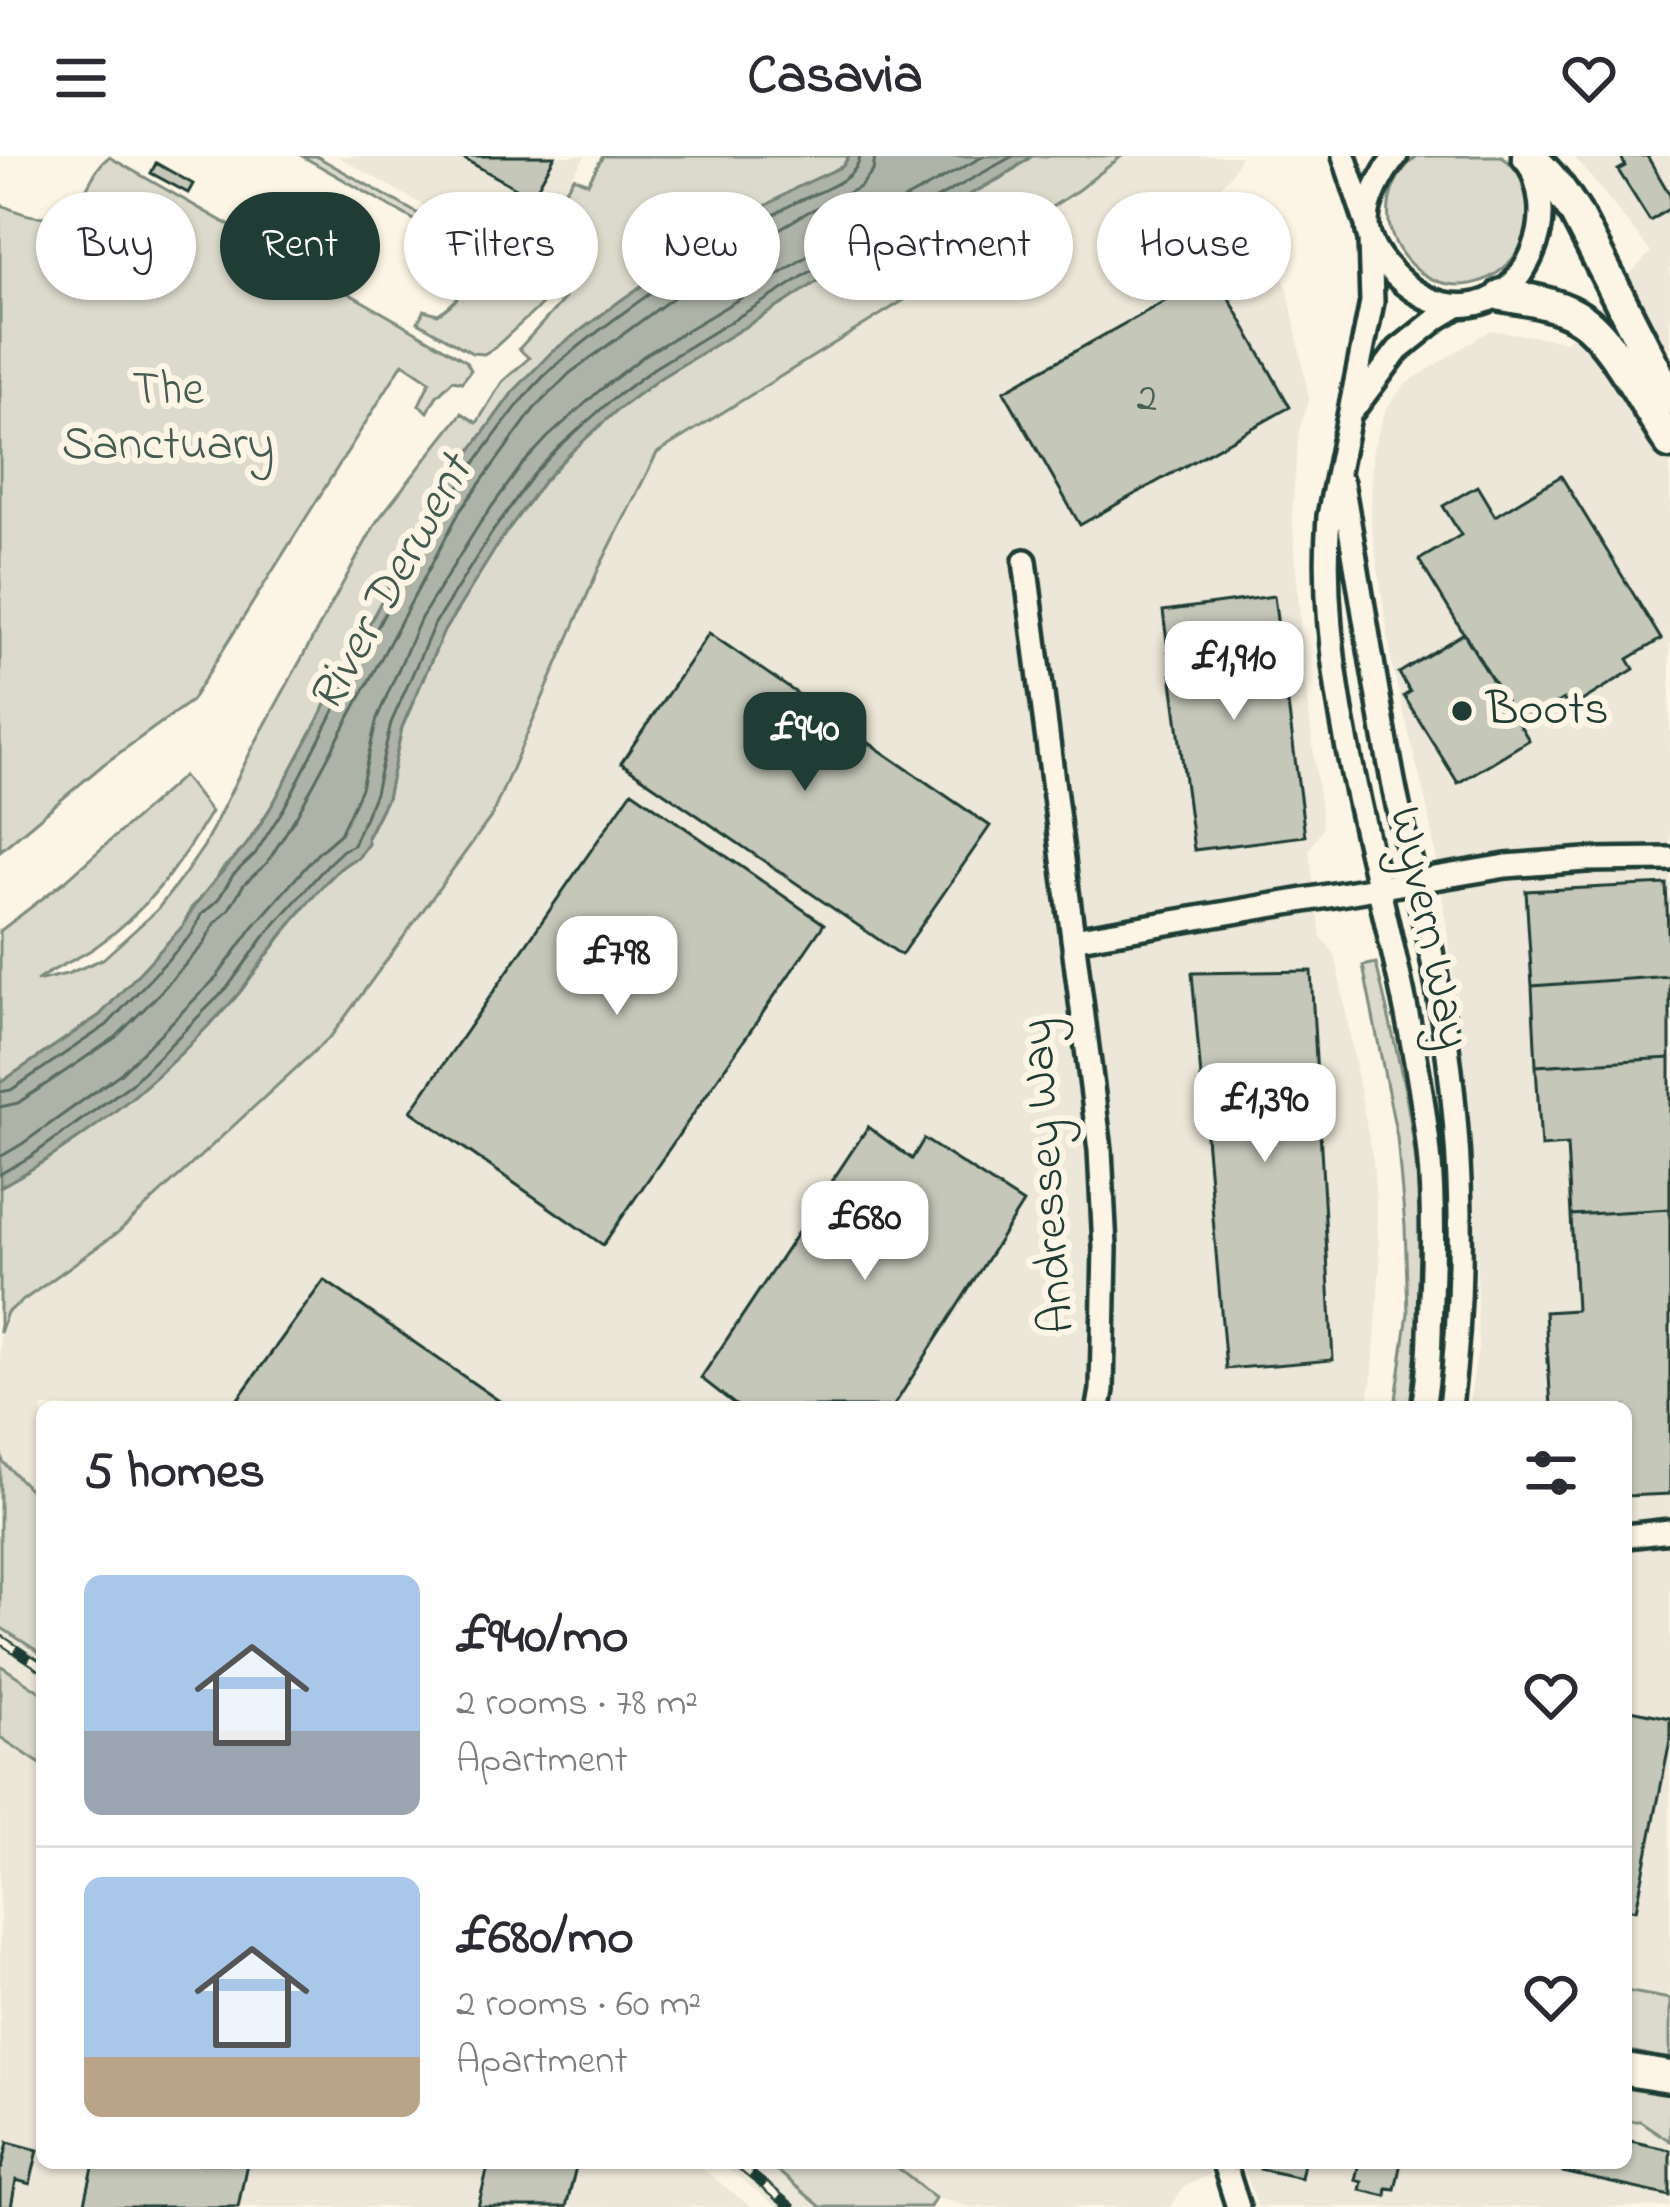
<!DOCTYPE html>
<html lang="en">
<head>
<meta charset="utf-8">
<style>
  body { margin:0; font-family:"Indie Flower",sans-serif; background:#f7f7f7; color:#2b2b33; height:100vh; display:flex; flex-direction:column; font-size:45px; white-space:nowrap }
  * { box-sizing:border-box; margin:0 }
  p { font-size:39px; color:#7c7c81 }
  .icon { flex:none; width:66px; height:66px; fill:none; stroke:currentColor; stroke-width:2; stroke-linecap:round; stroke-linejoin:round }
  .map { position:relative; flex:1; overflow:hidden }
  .side { position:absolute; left:36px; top:1245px; width:1596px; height:768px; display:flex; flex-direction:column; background:#fff; border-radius:18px; box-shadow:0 3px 9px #0004 }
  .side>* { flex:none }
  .top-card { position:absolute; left:36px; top:36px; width:1599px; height:108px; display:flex; gap:24px }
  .price { position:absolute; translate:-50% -102px; padding:0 27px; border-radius:24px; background:#fff; color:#222; font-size:39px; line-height:78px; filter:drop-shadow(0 3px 6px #0008) }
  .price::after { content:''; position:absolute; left:50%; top:72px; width:36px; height:27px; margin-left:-18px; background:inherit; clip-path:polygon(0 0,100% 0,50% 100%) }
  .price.selected { background:#1f3d34; color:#fff }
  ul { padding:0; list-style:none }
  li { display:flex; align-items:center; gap:36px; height:300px; padding:0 48px }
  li+li { border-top:3px solid #e1e1e2 }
  li span { display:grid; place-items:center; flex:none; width:336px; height:240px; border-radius:18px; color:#555 }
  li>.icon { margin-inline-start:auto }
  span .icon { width:144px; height:144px; fill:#fffc; stroke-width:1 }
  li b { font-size:51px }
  h2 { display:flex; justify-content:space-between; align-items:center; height:144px; padding:0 48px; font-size:51px }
  .pill { padding:0 42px; border-radius:54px; background:#fff; box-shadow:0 3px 9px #0004; font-size:42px; line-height:108px }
  .pill.selected { background:#1f3d34; color:#fff }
  header { display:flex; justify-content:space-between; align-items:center; height:156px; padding:0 48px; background:#fff; font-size:54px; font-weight:700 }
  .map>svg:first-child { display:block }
  .built { fill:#ece7d8 }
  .green { fill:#dcdacc; stroke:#7e8c80; stroke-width:3 }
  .water { fill:#aeb3a7; stroke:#758479; stroke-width:3 }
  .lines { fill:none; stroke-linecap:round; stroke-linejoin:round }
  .shore { stroke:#586c62; stroke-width:3 }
  .building { fill:#c5c7b9; stroke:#1f3d34; stroke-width:3 }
  .minor-casing { stroke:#1f3d34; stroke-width:30 }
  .highway-casing { stroke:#1f3d34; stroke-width:39 }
  .minor { stroke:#fcf5e5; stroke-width:21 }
  .highway { stroke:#fcf5e5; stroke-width:30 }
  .rail-casing { stroke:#1f3d34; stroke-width:10 }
  .rail { stroke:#fcf5e5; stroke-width:6; stroke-dasharray:18; stroke-linecap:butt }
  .poi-dot { fill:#1f3d34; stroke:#fcf5e5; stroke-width:4.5 }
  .labels { text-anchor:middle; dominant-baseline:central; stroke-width:12; stroke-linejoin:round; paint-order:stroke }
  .number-label { font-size:42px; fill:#486055 }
  .park-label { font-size:48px; fill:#455c52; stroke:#fcf5e5 }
  .poi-label { font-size:48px; fill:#1f3d34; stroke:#fcf5e5; text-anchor:start }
  .street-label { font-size:48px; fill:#1f3d34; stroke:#fcf5e5 }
  .water-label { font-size:51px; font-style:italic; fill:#435a51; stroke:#fcf5e5 }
</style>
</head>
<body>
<header><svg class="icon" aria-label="menu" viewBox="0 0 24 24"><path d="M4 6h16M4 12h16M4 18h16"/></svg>Casavia<svg class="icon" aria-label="heart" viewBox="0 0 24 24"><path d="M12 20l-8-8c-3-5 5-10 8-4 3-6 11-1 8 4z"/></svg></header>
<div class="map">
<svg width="1670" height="2051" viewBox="0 0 1670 2051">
  <rect width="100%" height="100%" fill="#fcf5e5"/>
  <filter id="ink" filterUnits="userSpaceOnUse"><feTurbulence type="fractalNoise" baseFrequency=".00833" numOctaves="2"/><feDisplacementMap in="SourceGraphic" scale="24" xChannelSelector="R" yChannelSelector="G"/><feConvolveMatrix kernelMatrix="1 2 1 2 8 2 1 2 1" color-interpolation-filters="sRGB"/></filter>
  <g filter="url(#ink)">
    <path class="built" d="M337,0H585L552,54L536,66L473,78Z
      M1122,0H1241L1230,20L1199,53L1264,90L1288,133L1309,243L1299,274L1292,356L1304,519L1323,671L1309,694L1321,781L1335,798L1373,1004L1380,1107L1373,1214L1367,1251H42V1346L3,1306L0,1293V1178L7,1156L117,1077L332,879L491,661L599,412L657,297L990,91L1078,34Z
      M1574,0H1670V1904L1626,1894V1251H1468L1478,1193L1475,1021L1459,863L1439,716L1426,647L1393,513L1371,366L1372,296L1386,253L1404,229L1490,174L1566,185L1651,96Z
      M0,1471L42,1498V1536L0,1508Z
      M0,1581L42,1609V2007H695L751,2051H0Z
      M1626,1928L1670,1935V2051H1258L1245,2016L1244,2007H1626Z
      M721,2007H768L821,2051H777Z
      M891,2007H1209V2018L1183,2032L1171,2051H971L935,2042Z"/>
    <path class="green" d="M302,0H316L544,129L551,135L548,143L494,192L484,198L472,197L418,166L424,154L438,158C454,148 470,133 466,113L455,101L460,90Z
      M603,0H849L843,10L796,32L701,88L620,145L552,196L513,236L437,341L274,646L245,691L223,712L208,736L191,752L183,770L100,859L0,927V775L65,725L183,620L211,656C177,711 148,755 94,792C76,804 54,812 36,825L67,818L103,803L157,754L184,719L204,690L253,591L377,365L462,257L477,267L502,226L529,202L519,193L565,142L556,125L473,78L536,66L552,54L574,21L588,27Z
      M1032,0H1122L1078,34L990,91L657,297L599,412L491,661L332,879L117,1077L7,1156L0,1177V1031C76,990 145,936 205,873C218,860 232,847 243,832C263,806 331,708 358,702L368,688L367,682L387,642L402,572L444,475L502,382L543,326L567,300L616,255L660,222L786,146L848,105L1005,20Z
      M1417,0H1502C1576,61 1489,170 1416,113C1402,101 1391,84 1389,66C1386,39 1397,16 1417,0Z
      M109,1L441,190L466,205L471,214L462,226L453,224L436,241L428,256L419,249L430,225L403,207L191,545L104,608L0,695V48C28,62 58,70 81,41C91,28 95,11 109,1Z
      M1376,807C1392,876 1411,947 1417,1018C1424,1096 1419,1174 1410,1251H1395L1408,1157L1405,1070L1397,981L1363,810Z
      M0,1293L3,1306L42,1346V1498L0,1471Z
      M0,1509L42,1537V1609L0,1581Z
      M1626,1835L1670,1843V1904L1626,1894Z
      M1626,1928L1670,1935V1985L1640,1965H1626Z
      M768,2007H891L935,2042L930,2051H821Z"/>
    <path class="water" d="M849,0H1032L1005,19L848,105L786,146L660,222L616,255L567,300L543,326L502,382L444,475L402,571L387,642L367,681L368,687L358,702C330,708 262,806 243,832C232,847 218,860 205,873C145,936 76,990 0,1031V927L100,859L183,770C196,743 222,716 242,694C255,680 264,662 274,646L437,341L513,236L552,196L620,145L701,88L796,32L843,10Z"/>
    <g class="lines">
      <path class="shore" d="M0,936L11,934L107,869L192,778L201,759L218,744L233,719L255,698L284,652C348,531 405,404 485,293C508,262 531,229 562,204C633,146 710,95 789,50C811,37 857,28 860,0
        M0,951L18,947L116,881L154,843L204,788L214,768L229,753L244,728L267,707L297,659L460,355L534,253L570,217L715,111L808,56L860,31L873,15L875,0
        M0,1001L22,988L121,917L216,822L253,771L318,697L340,678L361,632L377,562L421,462L480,367L522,309L548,281L599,235L645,199L771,124L834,82L984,0
        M0,1018L30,1001L131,928L227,832L264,781L328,708L343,694L353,689L375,637L391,567L434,469L493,375L534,318L559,291L609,246L654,212L779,136L842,95L1013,0"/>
    </g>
    <path class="building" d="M459,0H555L532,41Z
      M1647,0L1670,39V52L1650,65L1618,14L1625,10L1621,0Z
      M156,7L193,28L188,37L151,17Z
      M1215,117L1290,251L1080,369L1004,235Z
      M1561,320L1661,483L1628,503L1634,513L1569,553L1563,543L1520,570L1419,404L1461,379L1443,350L1477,330L1495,360Z
      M1274,440L1305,680L1194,694L1163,455Z
      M709,477L990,670L901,799L621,607Z
      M1464,477L1529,584L1458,627L1404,540L1410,536L1399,517Z
      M632,635L824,768L603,1089L411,955Z
      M1666,728L1670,820L1532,830L1526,735Z
      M1311,815L1333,1204L1226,1213L1192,817Z
      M1670,820V902L1536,910L1532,830Z
      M1670,902V1053L1571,1059L1567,989L1541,991L1536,910Z
      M868,971L912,1003L924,983L1023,1047L893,1251H738L701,1222Z
      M1670,1053V1338L1626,1340V1251H1551L1545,1156L1576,1154L1571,1059Z
      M324,1124L508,1251H232Z
      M1626,1553L1670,1562V1585L1636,1754L1626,1752Z
      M1626,1984L1670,1994V2040L1563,2016L1565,2007H1626Z
      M8,1986L38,1994L30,2028L16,2024L11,2051H0V2012H2Z
      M94,2007H247L238,2051H84Z
      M489,2007H577L566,2051H478Z
      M1261,2007H1304L1301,2022L1260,2013Z
      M1359,2007H1401L1395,2033L1387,2032L1386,2040L1360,2034L1362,2026L1355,2024Z"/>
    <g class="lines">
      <defs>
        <path id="minor" d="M1344,0L1366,66
          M1396,0C1382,17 1367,45 1367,67C1367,82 1377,98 1386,109C1431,166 1506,165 1534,93C1546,64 1542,31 1527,4
          M1370,83L1372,146L1329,360C1319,488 1352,615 1380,738C1400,823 1420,910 1429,997C1434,1045 1433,1094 1431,1142C1430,1179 1430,1215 1423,1251
          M1353,254L1398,194L1438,162L1458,150
          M1342,327C1360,426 1374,526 1393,625C1404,682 1419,738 1431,795C1461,946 1469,1099 1450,1251
          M1025,405L1100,994L1105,1092L1102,1234L1099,1251
          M1073,783L1506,710L1586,704L1670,703
          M1626,1380L1670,1375
          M1224,2007L1238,2051"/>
        <path id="highway" d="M1528,0C1549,17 1562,36 1576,58L1670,242
          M1502,139C1530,144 1559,147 1583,164C1614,186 1648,253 1670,287
          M1626,1914L1670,1921"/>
      </defs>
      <use href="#minor" class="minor-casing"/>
      <use href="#highway" class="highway-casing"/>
      <use href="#minor" class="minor"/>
      <use href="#highway" class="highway"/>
      <defs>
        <path id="rail" d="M0,1483L42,1511
          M737,2007L791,2051"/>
      </defs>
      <use href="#rail" class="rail-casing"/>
      <use href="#rail" class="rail"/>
    </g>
  </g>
  <circle class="poi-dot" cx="1462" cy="555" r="12"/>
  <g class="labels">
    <g class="number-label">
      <text x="1147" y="243">2</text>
    </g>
    <g class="park-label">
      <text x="168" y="235">The<tspan x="168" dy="55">Sanctuary</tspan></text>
    </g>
    <g class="poi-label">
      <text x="1486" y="555">Boots</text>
    </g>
    <g class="street-label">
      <text transform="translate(1428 772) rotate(78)">Wyvern Way</text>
      <text transform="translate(1049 1020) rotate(-94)">Andressey Way</text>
    </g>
    <g class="water-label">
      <text transform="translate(392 429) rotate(-61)">River Derwent</text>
    </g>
  </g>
</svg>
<b class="price" style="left:1234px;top:567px">£1,910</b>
<b class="price selected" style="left:805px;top:638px">£940</b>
<b class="price" style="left:617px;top:862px">£798</b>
<b class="price" style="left:1265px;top:1009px">£1,390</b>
<b class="price" style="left:865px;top:1127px">£680</b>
<div class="top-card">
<a class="pill">Buy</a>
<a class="pill selected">Rent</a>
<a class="pill">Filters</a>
<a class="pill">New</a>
<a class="pill">Apartment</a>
<a class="pill">House</a>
</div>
<section class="side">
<h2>5 homes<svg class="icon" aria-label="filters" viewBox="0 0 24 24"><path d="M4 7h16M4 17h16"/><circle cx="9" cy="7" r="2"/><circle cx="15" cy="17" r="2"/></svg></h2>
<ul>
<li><span style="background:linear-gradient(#a9c7e8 65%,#9aa5b1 0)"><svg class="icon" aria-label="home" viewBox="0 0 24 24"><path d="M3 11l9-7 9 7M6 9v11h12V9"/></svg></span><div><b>£940/mo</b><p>2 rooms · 78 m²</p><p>Apartment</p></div><svg class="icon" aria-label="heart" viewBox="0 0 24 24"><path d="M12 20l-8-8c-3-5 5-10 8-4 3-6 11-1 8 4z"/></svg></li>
<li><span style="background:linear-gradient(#a9c7e8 75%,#b9a48a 0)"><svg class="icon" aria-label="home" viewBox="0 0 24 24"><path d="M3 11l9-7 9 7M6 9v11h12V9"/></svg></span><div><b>£680/mo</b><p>2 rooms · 60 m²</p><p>Apartment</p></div><svg class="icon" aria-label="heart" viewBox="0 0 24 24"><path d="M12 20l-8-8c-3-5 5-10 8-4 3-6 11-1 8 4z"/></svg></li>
</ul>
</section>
</div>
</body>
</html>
